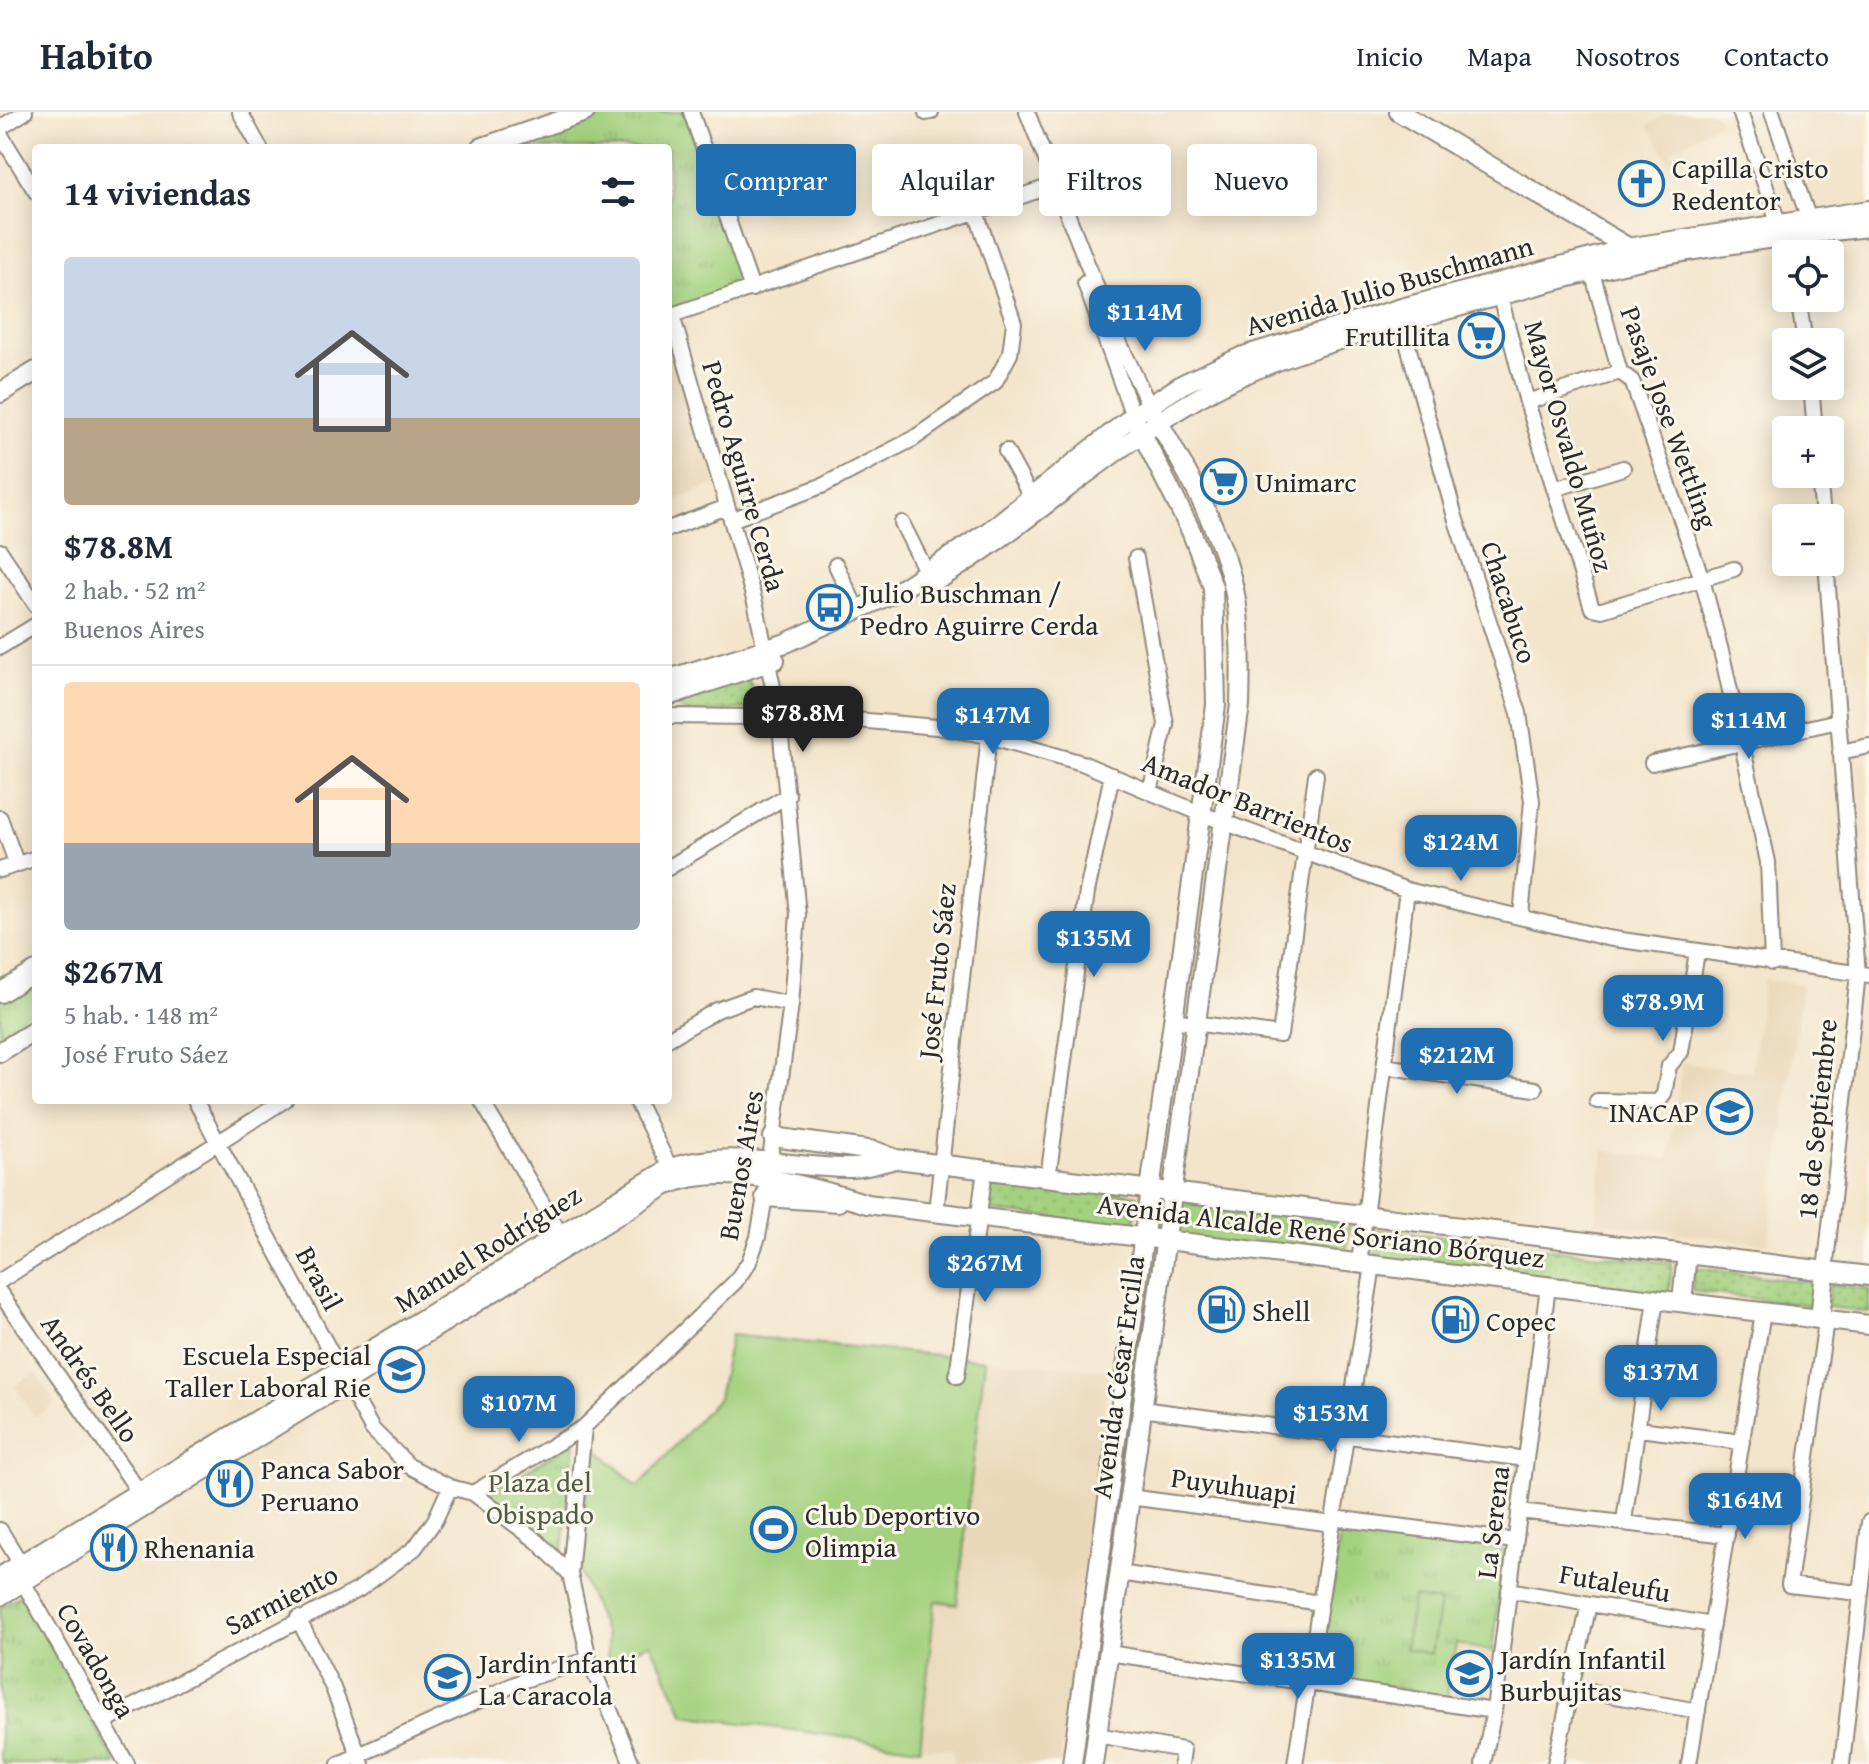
<!DOCTYPE html>
<html lang="es">
<head>
<meta charset="utf-8">
<style>
  body { margin:0; font-family:"Gentium Book Plus",serif; background:#f6f6f7; color:#1f2937; height:100vh; display:flex; flex-direction:column; font-size:30px; white-space:nowrap }
  * { box-sizing:border-box; margin:0 }
  p { font-size:26px; color:#747a83 }
  .icon { flex:none; width:44px; height:44px; fill:none; stroke:currentColor; stroke-width:2; stroke-linecap:round; stroke-linejoin:round }
  .map { position:relative; flex:1; overflow:hidden }
  .sheet { position:absolute; left:32px; top:32px; width:640px; height:960px; display:flex; flex-direction:column; background:#fff; border-radius:8px; box-shadow:0 4px 20px #0003 }
  .sheet>* { flex:none }
  .guide { position:absolute; left:696px; top:32px; width:760px; height:72px; display:flex; gap:16px }
  .controls { position:absolute; left:1772px; top:128px; display:grid; gap:16px }
  .controls a { display:grid; place-items:center; width:72px; height:72px; border-radius:8px; background:#fff; box-shadow:0 4px 20px #0003; font-size:40px }
  .price { position:absolute; translate:-50% -68px; padding:0 18px; border-radius:16px; background:#1f6fb2; color:#fff; font-size:26px; line-height:52px; filter:drop-shadow(0 2px 4px #0008) }
  .price::after { content:''; position:absolute; left:50%; top:48px; width:24px; height:18px; margin-left:-12px; background:inherit; clip-path:polygon(0 0,100% 0,50% 100%) }
  .price.on { background:#222; color:#fff }
  ul { padding:0; list-style:none }
  li { display:grid; align-content:center; gap:16px; height:424px; padding:0 32px }
  li+li { border-top:2px solid #e0e1e3 }
  li span { display:grid; place-items:center; height:248px; border-radius:8px; color:#555 }
  li>.icon { margin-inline-start:auto }
  span .icon { width:144px; height:144px; fill:#fffc; stroke-width:1 }
  li b { font-size:34px }
  h2 { display:flex; justify-content:space-between; align-items:center; height:96px; padding:0 32px; font-size:34px }
  .pill { padding:0 28px; border-radius:8px; background:#fff; box-shadow:0 4px 20px #0003; font-size:28px; line-height:72px }
  .pill.on { background:#1f6fb2; color:#fff }
  header { display:flex; align-items:center; gap:48px; box-sizing:border-box; height:112px; padding:0 40px; background:#fff; border-bottom:2px solid #e0e1e3 }
  header strong { font-size:38px }
  nav { display:flex; gap:44px; margin-inline-start:auto; font-size:28px }
  .map>svg:first-child { display:block }
  .built { fill:#ead8ba }
  .grass { fill:url(#grass-dots); stroke:#687e55; stroke-width:2 }
  .park { fill:url(#park-tufts); stroke:#687e55; stroke-width:2 }
  .pitch { fill:#a4d17f; stroke:#687e55; stroke-width:2 }
  .lines { fill:none; stroke-linecap:round; stroke-linejoin:round }
  .minor-casing { stroke:#8f887b; stroke-width:18 }
  .major-casing { stroke:#8f887b; stroke-width:22 }
  .minor { stroke:#fff; stroke-width:14 }
  .major { stroke:#fff; stroke-width:18 }
  .labels { text-anchor:middle; dominant-baseline:central; stroke-width:6; stroke-linejoin:round; paint-order:stroke }
  .poi-label { font-size:28px; fill:#2b2b2b; stroke:#fbf7ec; text-anchor:start }
  .street-label { font-size:28px; fill:#2b2b2b; stroke:#fbf7ec }
  .park-label { font-size:28px; fill:#4f5d44; stroke:#fbf7ec }
</style>
</head>
<body>
<header>
<strong>Habito</strong>
<nav><a>Inicio</a><a>Mapa</a><a>Nosotros</a><a>Contacto</a></nav>
</header>
<div class="map">
<svg width="1869" height="1652" viewBox="0 0 1869 1652">
  <defs>
    <pattern id="grass-dots" width="8" height="8" patternUnits="userSpaceOnUse" patternTransform="scale(2)"><rect width="8" height="8" fill="#a4d17f"/><path d="M2 2h.1M6 6h.1" fill="none" stroke="#8db46e" stroke-width="1.8" stroke-linecap="round"/></pattern>
    <pattern id="park-tufts" width="24" height="20" patternUnits="userSpaceOnUse" patternTransform="scale(2)"><rect width="24" height="20" fill="#a4d17f"/><path d="M3 7l-1-3M5 7V3M7 7l1-3M15 17l-1-3M17 17v-4M19 17l1-3" fill="none" stroke="#8db46e"/></pattern>
  </defs>
  <rect width="100%" height="100%" fill="#fbf7ec"/>
  <filter id="ink" filterUnits="userSpaceOnUse"><feTurbulence type="fractalNoise" baseFrequency=".0125" numOctaves="2"/><feDisplacementMap in="SourceGraphic" scale="16" xChannelSelector="R" yChannelSelector="G"/><feConvolveMatrix kernelMatrix="1 2 1 2 8 2 1 2 1" color-interpolation-filters="sRGB"/></filter>
  <filter id="wash" filterUnits="userSpaceOnUse"><feTurbulence type="fractalNoise" baseFrequency=".006" numOctaves="4" result="noise"/><feDisplacementMap in="SourceGraphic" scale="32" xChannelSelector="R" yChannelSelector="G"/><feGaussianBlur stdDeviation="1.8" result="paint"/><feColorMatrix in="noise" values="0 0 0 0 0 0 0 0 0 0 0 0 0 0 0 0 0 1.4 0 .05"/><feComposite in="paint" operator="in"/></filter>
  <g filter="url(#wash)">
    <rect width="100%" height="100%" fill="#f3e5cb"/>
    <path class="built" d="M1670,0H1714L1720,10L1671,39L1677,48L1671,52L1648,13Z
      M668,226L718,371L668,391Z
      M1764,867L1802,872L1768,1132L1595,1110L1604,1039L1669,1047L1682,951L1752,960Z
      M985,1248L1109,1257L1060,1652H953V1637L920,1636L935,1488L957,1492Z
      M35,1260L56,1293L34,1304L15,1274Z
      M1456,1532L1493,1539L1481,1591L1447,1585Z
      M459,1551L466,1569L436,1580L430,1563Z"/>
    <path class="grass" d="M747,562L759,596L687,601L676,593Z
      M987,1066L1138,1083L1134,1115L983,1098Z
      M1371,1117L1672,1151L1669,1181L1368,1147Z
      M1695,1156L1818,1171L1815,1194L1692,1179Z
      M1830,1172L1869,1177V1200L1827,1195Z"/>
    <path class="park" d="M615,0H685L744,176L668,198V36H509Z
      M36,864V916L0,938V886Z
      M1177,1090L1350,1110L1346,1146L1172,1125Z
      M575,1329L563,1439L489,1382Z
      M1341,1416L1504,1438L1493,1539L1456,1532L1447,1585L1319,1562Z
      M22,1482L116,1652H4L0,1645V1496Z"/>
    <path class="pitch" d="M731,1223L985,1248L957,1492L935,1489L920,1636L685,1603L650,1531L608,1550L606,1524L581,1462L588,1353L596,1336L638,1375L718,1286Z
      M1413,1486L1440,1490L1431,1542L1405,1537Z"/>
  </g>
  <g filter="url(#ink)">
    <g class="lines">
      <defs>
        <path id="minor" d="M240,0L260,36
          M691,0L752,177
          M1027,0L1113,217L1149,293
          M1740,0L1789,142
          M1772,0L1808,105L1801,111
          M926,1L931,0
          M0,16L25,0
          M0,22L36,80
          M1592,160L1620,260L1632,269L1702,467L1723,547L1768,750L1772,851
          M1085,171L1133,304
          M1500,184L1527,290L1592,496L1602,498L1734,457
          M1798,186L1805,230
          M1399,201L1455,405L1519,601L1532,689L1521,804
          M672,203L1054,73
          M1811,274L1815,318
          M1527,290L1620,260
          M1006,339L1031,385
          M1819,362L1823,406
          M1554,377L1623,356
          M731,408L824,373L913,327L995,270L1010,242L1014,211L976,100
          M902,411L927,461
          M668,417L727,395
          M0,439L36,493
          M1136,446L1166,612L1150,680
          M836,453L858,500
          M0,535L36,513
          M668,604L832,606L937,615L989,624L1082,651L1202,702L1407,778L1607,826L1869,863
          M1840,640L1869,634
          M1652,651L1838,609
          M0,706L17,753
          M668,756L788,683
          M0,758L36,746
          M1173,908L1280,923L1316,663
          M668,927L717,898L753,885L791,892
          M1384,954L1535,977
          M195,988L372,1317L409,1354L450,1375L473,1381L537,1429L570,1462
          M481,988L561,1123
          M636,988L670,1056
          M1597,989L1658,990L1664,982L1669,954L1681,940L1697,840
          M1048,1066L1087,780L1112,663
          M936,1100L989,624
          M1359,1151L1407,778
          M1825,1159L1858,862L1826,450
          M0,1169L285,988
          M0,1181L140,1381
          M1826,1208L1789,1473L1859,1481
          M957,1264L985,1058
          M1141,1297L1526,1347
          M584,1315L570,1462L589,1547L632,1652
          M1639,1317L1742,1330
          M473,1381L584,1315L735,1170L749,1150L758,1125L765,1085L791,892L798,803L779,604L756,494L672,203
          M1129,1385L1333,1412
          M1519,1399L1727,1423
          M1334,1406L1515,1429
          M1624,1409L1656,1187
          M0,1418L21,1452
          M1119,1461L1320,1491
          M23,1470L127,1652
          M1509,1478L1712,1513
          M298,1506L333,1576L362,1652
          M1108,1541L1494,1599
          M1571,1576L1698,1599
          M103,1610L358,1478L415,1436L435,1408L450,1375
          M1097,1623L1183,1638L1181,1652
          M339,1652L524,1568L589,1547
          M1295,1652L1373,1153
          M1483,1652L1494,1599L1548,1174
          M1555,1652L1589,1492
          M1689,1652L1763,1200
          M1842,1652L1869,1410"/>
        <path id="major" d="M1399,0L1634,139
          M480,36L585,0
          M0,281L36,259
          M931,472C1030,413 1113,331 1214,277C1285,240 1367,220 1443,199C1507,182 1571,163 1636,149C1712,133 1791,124 1869,115
          M668,567L786,531L900,478L989,419L1133,304L1183,272L1243,244L1398,197L1633,135L1869,98
          M668,584L775,548
          M0,881L36,859
          M0,940L36,918
          M773,1025L875,1039L896,1047
          M765,1085L838,1090
          M1682,1190L1687,1142
          M1820,1207L1825,1159
          M0,1465L670,1056C731,1036 791,1057 852,1056C866,1056 882,1050 896,1047L1869,1164
          M0,1484L665,1074C721,1048 810,1074 867,1092L1869,1213
          M1072,1652L1216,593L1213,475L1191,419L1133,304
          M1093,1652L1240,593C1241,555 1242,515 1234,477C1220,413 1181,350 1149,293"/>
      </defs>
      <use href="#minor" class="minor-casing"/>
      <use href="#major" class="major-casing"/>
      <use href="#minor" class="minor"/>
      <use href="#major" class="major"/>
    </g>
  </g>
  <defs>
    <symbol id="church-ring" viewBox="-11 -11 22 22"><circle r="9.5" fill="#fbf7ec" stroke="#1f6fb2" stroke-width="1.5"/><path d="M-1.2-6h2.4v3.5h3.3v2.4h-3.3V6h-2.4V-.1h-3.3v-2.4h3.3Z" fill="#1f6fb2"/></symbol>
    <symbol id="supermarket-ring" viewBox="-11 -11 22 22"><circle r="9.5" fill="#fbf7ec" stroke="#1f6fb2" stroke-width="1.5"/><path d="M-6-5.5h2.5l.6 2H6L4.5 2H-2.5L-4.4-4H-6ZM-1.5 3.2a1.3 1.3 0 1 0 .1 0ZM3 3.2a1.3 1.3 0 1 0 .1 0Z" fill="#1f6fb2"/></symbol>
    <symbol id="bus-ring" viewBox="-11 -11 22 22"><circle r="9.5" fill="#fbf7ec" stroke="#1f6fb2" stroke-width="1.5"/><path d="M-5-6H5V4H4V6H2V4H-2V6H-4V4H-5ZM-3.5-4V0h7V-4ZM-3.5 1.2v1.5H-2V1.2ZM2 1.2v1.5H3.5V1.2Z" fill="#1f6fb2"/></symbol>
    <symbol id="university-ring" viewBox="-11 -11 22 22"><circle r="9.5" fill="#fbf7ec" stroke="#1f6fb2" stroke-width="1.5"/><path d="M0-5L7-2L0 1L-7-2ZM-4 1L0 2.5L4 1V4Q0 6-4 4Z" fill="#1f6fb2"/></symbol>
    <symbol id="fuel-ring" viewBox="-11 -11 22 22"><circle r="9.5" fill="#fbf7ec" stroke="#1f6fb2" stroke-width="1.5"/><path d="M-5.5-6h7V0h2V4h1.3V-2.5L3-4.5l.8-.8L6-3V5H2.5V1h-1V6h-7ZM-4.2-4.7v3.2H.2V-4.7Z" fill="#1f6fb2"/></symbol>
    <symbol id="school-ring" viewBox="-11 -11 22 22"><circle r="9.5" fill="#fbf7ec" stroke="#1f6fb2" stroke-width="1.5"/><path d="M0-5L7-2L0 1L-7-2ZM-4 1L0 2.5L4 1V4Q0 6-4 4Z" fill="#1f6fb2"/></symbol>
    <symbol id="restaurant-ring" viewBox="-11 -11 22 22"><circle r="9.5" fill="#fbf7ec" stroke="#1f6fb2" stroke-width="1.5"/><path d="M-5-6h1v4h1v-4h1v4h1v-4h1v5L-1.5 .5V6h-2V.5L-5-1ZM5-6V6H3V1.5H1.5Q1.5-4 5-6Z" fill="#1f6fb2"/></symbol>
    <symbol id="stadium-ring" viewBox="-11 -11 22 22"><circle r="9.5" fill="#fbf7ec" stroke="#1f6fb2" stroke-width="1.5"/><path d="M0-5a6.5 5 0 1 0 0 10a6.5 5 0 1 0 0-10ZM-3.5-1.8h7v3.6h-7Z" fill="#1f6fb2"/></symbol>
  </defs>
  <g fill-rule="evenodd">
    <use href="#church-ring" x="1616" y="46" width="51" height="51"/>
    <use href="#supermarket-ring" x="1456" y="198" width="51" height="51"/>
    <use href="#supermarket-ring" x="1198" y="344" width="51" height="51"/>
    <use href="#bus-ring" x="804" y="470" width="51" height="51"/>
    <use href="#university-ring" x="1704" y="974" width="51" height="51"/>
    <use href="#fuel-ring" x="1196" y="1172" width="51" height="51"/>
    <use href="#fuel-ring" x="1430" y="1182" width="51" height="51"/>
    <use href="#school-ring" x="376" y="1232" width="51" height="51"/>
    <use href="#restaurant-ring" x="204" y="1346" width="51" height="51"/>
    <use href="#stadium-ring" x="748" y="1392" width="51" height="51"/>
    <use href="#restaurant-ring" x="88" y="1410" width="51" height="51"/>
    <use href="#school-ring" x="1444" y="1536" width="51" height="51"/>
    <use href="#school-ring" x="422" y="1540" width="51" height="51"/>
  </g>
  <g class="labels">
    <g class="poi-label">
      <text x="1672" y="55">Capilla Cristo<tspan x="1672" dy="32">Redentor</tspan></text>
      <text x="1450" y="223" text-anchor="end">Frutillita</text>
      <text x="1255" y="369">Unimarc</text>
      <text x="860" y="480">Julio Buschman /<tspan x="860" dy="32">Pedro Aguirre Cerda</tspan></text>
      <text x="1699" y="999" text-anchor="end">INACAP</text>
      <text x="1252" y="1198">Shell</text>
      <text x="1486" y="1208">Copec</text>
      <text x="371" y="1242" text-anchor="end">Escuela Especial<tspan x="371" dy="32">Taller Laboral Rie</tspan></text>
      <text x="261" y="1356">Panca Sabor<tspan x="261" dy="32">Peruano</tspan></text>
      <text x="805" y="1402">Club Deportivo<tspan x="805" dy="32">Olimpia</tspan></text>
      <text x="144" y="1435">Rhenania</text>
      <text x="1500" y="1546">Jardín Infantil<tspan x="1500" dy="32">Burbujitas</tspan></text>
      <text x="479" y="1550">Jardin Infanti<tspan x="479" dy="32">La Caracola</tspan></text>
    </g>
    <g class="street-label">
      <text transform="translate(1389 173) rotate(-16)">Avenida Julio Buschmann</text>
      <text transform="translate(1670 305) rotate(70)">Pasaje Jose Wettling</text>
      <text transform="translate(1570 334) rotate(74)">Mayor Osvaldo Muñoz</text>
      <text transform="translate(745 364) rotate(74)">Pedro Aguirre Cerda</text>
      <text transform="translate(1510 490) rotate(72)">Chacabuco</text>
      <text transform="translate(1248 690) rotate(22)">Amador Barrientos</text>
      <text transform="translate(936 859) rotate(-84)">José Fruto Sáez</text>
      <text transform="translate(1816 1007) rotate(-84)">18 de Septiembre</text>
      <text transform="translate(740 1053) rotate(-80)">Buenos Aires</text>
      <text transform="translate(1321 1118) rotate(7)">Avenida Alcalde René Soriano Bórquez</text>
      <text transform="translate(487 1136) rotate(-32)">Manuel Rodríguez</text>
      <text transform="translate(320 1166) rotate(62)">Brasil</text>
      <text transform="translate(1117 1265) rotate(-82)">Avenida César Ercilla</text>
      <text transform="translate(91 1266) rotate(55)">Andrés Bello</text>
      <text transform="translate(1234 1373) rotate(8)">Puyuhuapi</text>
      <text transform="translate(1492 1410) rotate(-83)">La Serena</text>
      <text transform="translate(1615 1470) rotate(10)">Futaleufu</text>
      <text transform="translate(281 1487) rotate(-27)">Sarmiento</text>
      <text transform="translate(97 1548) rotate(60)">Covadonga</text>
    </g>
    <g class="park-label">
      <text x="540" y="1369">Plaza del<tspan x="540" dy="32">Obispado</tspan></text>
    </g>
  </g>
</svg>
<div class="controls">
<a><svg class="icon" aria-label="locate" viewBox="0 0 24 24"><circle cx="12" cy="12" r="6"/><path d="M12 2v4M12 18v4M2 12h4M18 12h4"/></svg></a>
<a><svg class="icon" aria-label="layers" viewBox="0 0 24 24"><path d="M12 4l9 5-9 5-9-5zM3 14l9 5 9-5"/></svg></a>
<a>+</a>
<a>−</a>
</div>
<b class="price" style="left:1145px;top:241px">$114M</b>
<b class="price on" style="left:803px;top:642px">$78.8M</b>
<b class="price" style="left:993px;top:644px">$147M</b>
<b class="price" style="left:1749px;top:649px">$114M</b>
<b class="price" style="left:1461px;top:771px">$124M</b>
<b class="price" style="left:1094px;top:867px">$135M</b>
<b class="price" style="left:1663px;top:931px">$78.9M</b>
<b class="price" style="left:1457px;top:984px">$212M</b>
<b class="price" style="left:985px;top:1192px">$267M</b>
<b class="price" style="left:1661px;top:1301px">$137M</b>
<b class="price" style="left:519px;top:1332px">$107M</b>
<b class="price" style="left:1331px;top:1342px">$153M</b>
<b class="price" style="left:1745px;top:1429px">$164M</b>
<b class="price" style="left:1298px;top:1589px">$135M</b>
<div class="guide">
<a class="pill on">Comprar</a>
<a class="pill">Alquilar</a>
<a class="pill">Filtros</a>
<a class="pill">Nuevo</a>
</div>
<section class="sheet">
<h2>14 viviendas<svg class="icon" aria-label="filters" viewBox="0 0 24 24"><path d="M4 7h16M4 17h16"/><circle cx="9" cy="7" r="2"/><circle cx="15" cy="17" r="2"/></svg></h2>
<ul>
<li><span style="background:linear-gradient(#c9d6e8 65%,#b9a48a 0)"><svg class="icon" aria-label="home" viewBox="0 0 24 24"><path d="M3 11l9-7 9 7M6 9v11h12V9"/></svg></span><div><b>$78.8M</b><p>2 hab. · 52 m²</p><p>Buenos Aires</p></div></li>
<li><span style="background:linear-gradient(#ffd9b3 65%,#9aa5b1 0)"><svg class="icon" aria-label="home" viewBox="0 0 24 24"><path d="M3 11l9-7 9 7M6 9v11h12V9"/></svg></span><div><b>$267M</b><p>5 hab. · 148 m²</p><p>José Fruto Sáez</p></div></li>
</ul>
</section>
</div>
</body>
</html>
